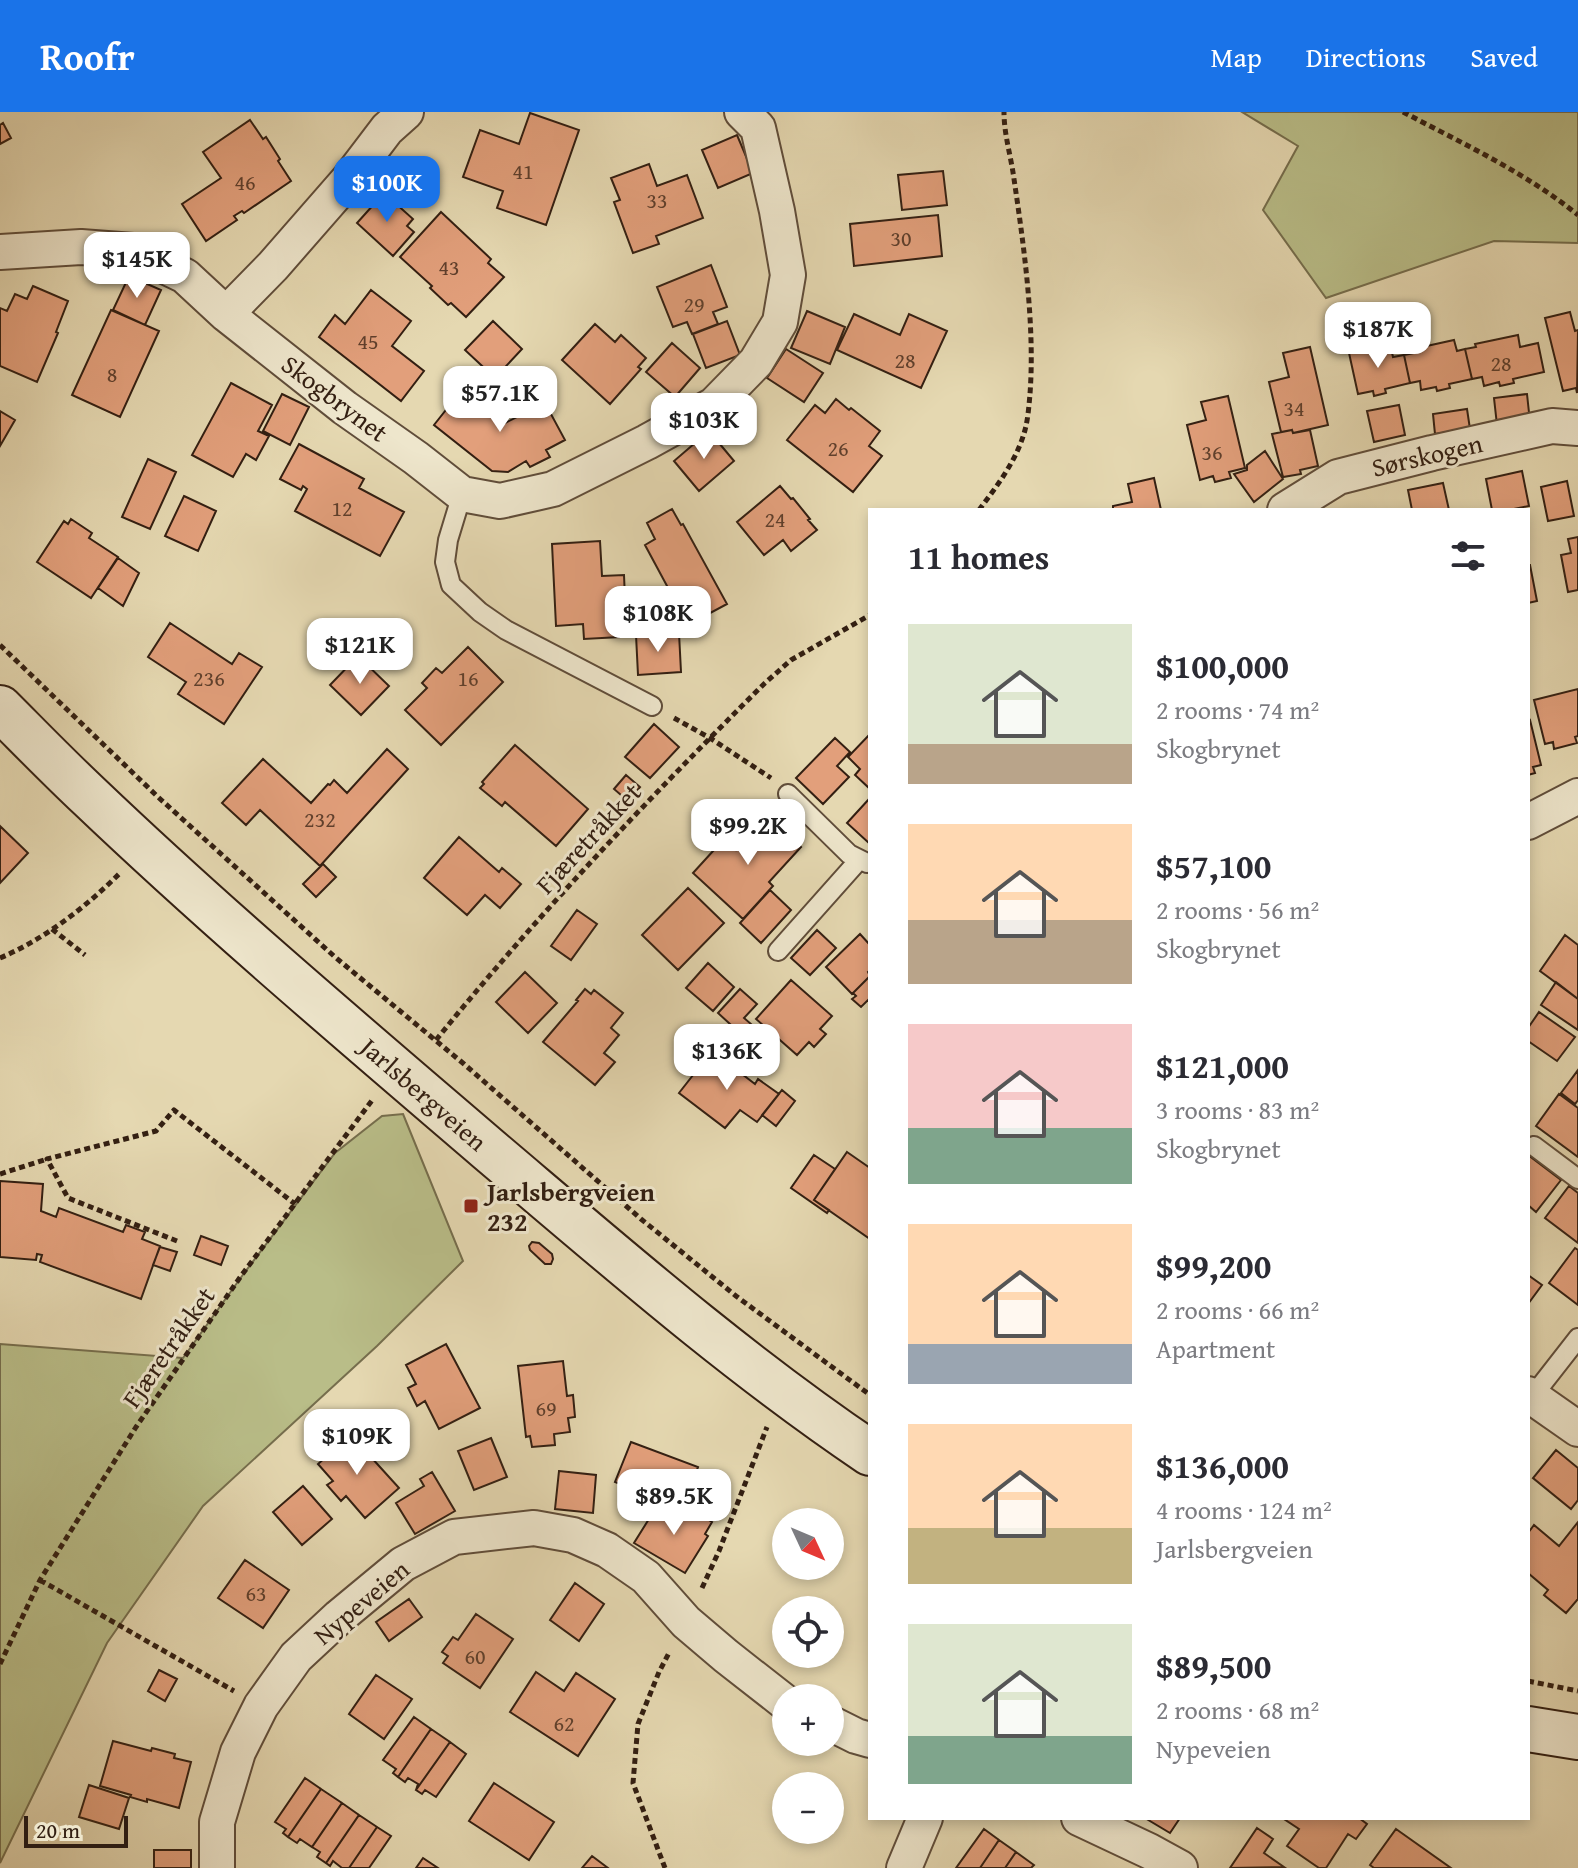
<!DOCTYPE html>
<html lang="en">
<head>
<meta charset="utf-8">
<style>
  body { margin:0; font-family:"Gentium Book Plus",serif; background:#f7f7f7; color:#2b2b33; height:100vh; display:flex; flex-direction:column; font-size:30px; white-space:nowrap }
  * { box-sizing:border-box; margin:0 }
  p { font-size:26px; color:#7c7c81 }
  .icon { flex:none; width:44px; height:44px; fill:none; stroke:currentColor; stroke-width:2; stroke-linecap:round; stroke-linejoin:round }
  .map { position:relative; flex:1; overflow:hidden }
  .details { position:absolute; left:868px; top:396px; width:662px; height:1312px; display:flex; flex-direction:column; background:#fff; border-radius:0px; box-shadow:0 4px 12px #0003 }
  .details>* { flex:none }
  .needle { width:52px; rotate:134deg }
  .buttons { position:absolute; left:772px; top:1396px; display:grid; gap:16px }
  .buttons a { display:grid; place-items:center; width:72px; height:72px; border-radius:50%; background:#fff; box-shadow:0 4px 12px #0003; font-size:40px }
  .scale { position:absolute; left:24px; bottom:20px; width:104px; box-sizing:border-box; padding-left:8px; border:4px solid #331f12; border-top:0; font-size:22px; line-height:28px; white-space:nowrap; color:#331f12; -webkit-text-stroke:6px #eee6cc; paint-order:stroke }
  .price { position:absolute; translate:-50% -68px; padding:0 18px; border-radius:16px; background:#fff; color:#222; font-size:26px; line-height:52px; filter:drop-shadow(0 2px 4px #0008) }
  .price::after { content:''; position:absolute; left:50%; top:48px; width:24px; height:18px; margin-left:-12px; background:inherit; clip-path:polygon(0 0,100% 0,50% 100%) }
  .price.current { background:#1a73e8; color:#fff }
  ul { padding:0; list-style:none }
  li { display:flex; align-items:center; gap:24px; height:200px; padding:0 40px }
  li span { display:grid; place-items:center; flex:none; width:224px; height:160px; border-radius:0px; color:#555 }
  li>.icon { margin-inline-start:auto }
  span .icon { width:96px; height:96px; fill:#fffc; stroke-width:1 }
  li b { font-size:34px }
  h2 { display:flex; justify-content:space-between; align-items:center; height:96px; padding:0 40px; font-size:34px }
  header { display:flex; align-items:center; gap:48px; box-sizing:border-box; height:112px; padding:0 40px; background:#1a73e8; color:#fff }
  header strong { font-size:38px }
  nav { display:flex; gap:44px; margin-inline-start:auto; font-size:28px }
  .map>svg:first-child { display:block }
  .green { fill:#b9bd88; stroke:#766e4d; stroke-width:2 }
  .building { fill:#e29f7b; stroke:#331f12; stroke-width:2 }
  .lines { fill:none; stroke-linecap:round; stroke-linejoin:round }
  .service-casing { stroke:#604d3a; stroke-width:22 }
  .minor-casing { stroke:#604d3a; stroke-width:38 }
  .secondary-casing { stroke:#331f12; stroke-width:48 }
  .path { stroke:#331f12; stroke-width:5; stroke-dasharray:6 4; stroke-linecap:butt }
  .service { stroke:#eee6cc; stroke-width:18 }
  .minor { stroke:#eee6cc; stroke-width:34 }
  .secondary { stroke:#eee6cc; stroke-width:44 }
  .poi-dot { fill:#8f2418; stroke:#eee6cc; stroke-width:3 }
  .labels { text-anchor:middle; dominant-baseline:central; stroke-width:6; stroke-linejoin:round; paint-order:stroke }
  .number-label { font-size:22px; fill:#5f3f2c }
  .street-label { font-size:26px; fill:#331f12; stroke:#eee6cc }
  .poi-label { font-size:26px; font-weight:bold; fill:#331f12; stroke:#eee6cc; text-anchor:start }
</style>
</head>
<body>
<header>
<strong>Roofr</strong>
<nav><a>Map</a><a>Directions</a><a>Saved</a></nav>
</header>
<div class="map">
<svg width="1578" height="1756" viewBox="0 0 1578 1756">
  <rect width="100%" height="100%" fill="#e5d8b1"/>
  <filter id="stains"><feTurbulence type="fractalNoise" baseFrequency=".0025" numOctaves="4"/><feColorMatrix values="0 0 0 0 .2 0 0 0 0 .09 0 0 0 0 .02 0 0 0 .5 -.17"/></filter>
  <radialGradient id="worn" r=".72"><stop offset=".6" stop-color="#630" stop-opacity="0"/><stop offset="1" stop-color="#630" stop-opacity=".3"/></radialGradient>
  <path class="green" d="M1242,0H1578V131L1494,129L1326,186L1263,98L1298,34Z
    M403,1002L463,1149L377,1234L203,1394L107,1531L0,1751V1232L183,1246L242,1164L335,1041L382,1004Z"/>
  <path class="building" d="M530,1L579,18L546,113L497,96L503,79L463,65L480,18L519,32Z
    M250,8L263,27L266,25L280,47L278,49L291,69L244,101L242,99L234,104L237,108L206,129L182,92L221,66L203,40Z
    M3,11L11,26L0,32V13Z
    M737,23L753,61L718,76L702,38Z
    M649,52L657,74L687,63L703,106L656,124L659,132L633,141L614,90L620,88L611,66Z
    M943,59L947,93L902,98L898,63Z
    M384,81L413,107L407,114L414,120L393,144L357,111Z
    M441,100L491,147L488,151L504,165L466,205L451,191L448,193L430,176L432,174L400,145Z
    M938,103L942,144L854,154L850,112Z
    M711,153L727,195L713,200L718,212L692,222L687,210L673,215L657,175Z
    M129,164L161,178L145,213L113,198Z
    M33,174L68,189L56,220L58,221L37,270L0,254V196L7,199L15,182L27,187Z
    M371,178L411,209L392,234L424,259L401,289L319,225L335,203L345,212Z
    M111,198L159,219L120,305L72,283Z
    M807,199L845,215L830,252L791,236Z
    M1570,200L1575,219L1578,218L1577,281L1576,276L1563,279L1545,206Z
    M854,202L900,223L909,202L947,219L921,276L837,238Z
    M493,209L522,237L495,266L465,238Z
    M727,209L740,243L706,256L693,222Z
    M595,212L615,230L621,223L646,246L638,255L641,257L610,292L562,248Z
    M1518,223L1520,235L1538,231L1544,260L1513,267L1514,271L1500,274L1499,270L1484,274L1482,265L1472,267L1465,237L1476,235L1475,232Z
    M1454,228L1457,239L1465,237L1472,267L1449,272L1450,276L1437,279L1436,275L1421,278L1420,269L1410,271L1404,243L1414,241L1413,237Z
    M672,231L700,256L675,285L646,260Z
    M1390,232L1393,245L1404,243L1410,271L1385,277L1386,281L1374,284L1373,279L1358,282L1349,241Z
    M1310,235L1328,313L1293,321L1292,318L1281,320L1269,270L1289,265L1283,241Z
    M786,237L823,261L804,290L767,266Z
    M231,271L272,293L258,319L269,324L256,348L246,342L233,365L192,343Z
    M461,279L503,312L545,291L565,328L546,338L550,345L530,355L526,349L508,360L492,359L434,313Z
    M282,282L309,295L290,333L263,319Z
    M1527,282L1530,310L1497,313L1494,286Z
    M1228,284L1245,356L1229,360L1231,366L1215,370L1213,364L1200,368L1187,313L1206,308L1201,290Z
    M836,287L849,298L851,296L880,319L869,334L882,344L853,380L787,328L815,293L825,301Z
    M1399,293L1405,323L1374,330L1367,299Z
    M1467,297L1470,317L1435,322L1433,302Z
    M0,299L15,308L0,334Z
    M1292,318L1293,321L1310,318L1318,354L1300,358L1301,362L1283,365L1272,322Z
    M709,319L734,349L699,379L674,349Z
    M299,332L364,367L359,376L404,400L380,444L295,399L307,377L303,374L301,378L280,367Z
    M1265,339L1283,367L1254,390L1234,362L1247,358V353Z
    M148,347L176,360L150,417L122,405Z
    M1522,359L1529,394L1509,398H1492L1486,367Z
    M1154,366L1161,398H1113V394L1132,390L1128,372Z
    M1567,369L1574,404L1548,409L1541,375Z
    M1443,371L1449,398H1412L1408,378Z
    M780,374L791,387L793,386L810,407L808,408L817,418L791,439L783,428L764,443L737,410Z
    M184,384L216,399L198,439L165,424Z
    M672,397L681,413L683,412L727,492L688,513L645,433L655,427L647,411Z
    M71,407L92,421L89,426L118,445L91,486L37,450L64,409L68,412Z
    M1578,425V478L1568,480L1561,443L1571,441L1568,427Z
    M600,429L602,464L624,463L626,510H620V525L584,527L583,512L556,514L552,432Z
    M118,446L139,461L123,494L98,476Z
    M1528,453H1530L1537,489L1528,491Z
    M170,511L232,552L239,541L262,555L224,612L178,582L186,570L148,545Z
    M679,521L681,560L638,563L636,523Z
    M468,535L503,570L441,633L405,598L427,576L422,571L436,556L442,561Z
    M358,544L389,574L361,603L330,573Z
    M1578,577V624L1575,625L1577,631L1554,637L1553,630L1545,632L1534,588Z
    M1530,608L1541,653L1533,655L1535,661L1528,663V609Z
    M654,612L679,635L650,666L625,645Z
    M870,622V674L869,676L855,663L860,657L848,645Z
    M835,626L850,640L837,654L849,665L823,692L796,666Z
    M515,633L588,697L556,734L505,690L502,694L480,676L484,672L482,670Z
    M387,637L408,657L320,754L260,698L246,713L222,691L263,647L311,691L328,672L330,673L334,668L347,681Z
    M626,663L640,675L628,689L614,677Z
    M869,687L870,688V732L847,711Z
    M767,704L801,735L769,770L773,774L743,807L693,761L724,727L736,738Z
    M0,714L28,741L0,771Z
    M459,725L499,760L502,756L521,772L500,796L485,783L467,803L424,766Z
    M323,752L336,765L316,785L303,772Z
    M688,776L724,811L678,858L642,823Z
    M770,778L791,798L761,831L740,811Z
    M577,798L597,812L571,848L551,834Z
    M817,818L836,836L810,863L791,846Z
    M860,822L870,833V858L868,860L870,864L852,882L826,855Z
    M1565,823L1578,833V887L1540,859Z
    M708,851L734,875L713,899L686,876Z
    M525,860L557,891L528,921L496,890Z
    M870,864V891L868,888L861,895L852,887L856,884L853,881Z
    M791,868L832,904L820,917L826,922L814,935L809,930L797,943L756,907Z
    M1556,870L1578,887V918L1541,893Z
    M585,877L591,882L594,878L623,901L611,916L619,923L604,941L615,950L595,973L543,930L578,889L576,888Z
    M740,877L757,892L744,906L751,912L742,923L718,901Z
    M1539,900L1575,925L1557,949L1528,929V916Z
    M712,939L755,972L758,967L779,982L757,1010L740,998L725,1016L679,981Z
    M1578,958V988L1575,992L1561,981Z
    M782,978L795,989L776,1014L762,1003Z
    M1559,982L1578,996V1045L1536,1014Z
    M847,1040L870,1056V1127L814,1088Z
    M814,1043L835,1057L814,1088L829,1098L827,1101L791,1076Z
    M1528,1043L1561,1068L1536,1100L1528,1093Z
    M0,1069L43,1072L41,1099L56,1105L59,1096L123,1120L126,1113L145,1120L142,1127L160,1134L141,1187L40,1150L42,1143L37,1142L36,1148L0,1145Z
    M1569,1074L1578,1081V1131L1545,1106Z
    M201,1124L228,1134L221,1153L194,1143Z
    M532,1130L539,1131L552,1142L553,1147L551,1152H545L530,1138L529,1134Z
    M160,1135L177,1140L170,1159L153,1153Z
    M1575,1136L1578,1138V1193L1549,1171Z
    M1528,1163L1542,1173L1528,1192Z
    M446,1232L480,1296L439,1317L425,1289L417,1294L408,1276L416,1272L406,1253Z
    M563,1249L567,1284L573,1283L575,1305L568,1306L570,1320L554,1322L555,1333L532,1335L530,1324L526,1325L518,1254Z
    M351,1323L399,1376L365,1406L346,1384L341,1389L327,1373L333,1369L318,1352Z
    M491,1326L507,1365L474,1378L458,1339Z
    M631,1330L698,1355L683,1396L653,1385L649,1396L630,1389L634,1378L615,1370Z
    M1556,1338L1578,1356V1388L1571,1397L1533,1366Z
    M559,1359L596,1363L593,1401L555,1397Z
    M432,1360L455,1399L415,1422L396,1391L424,1374L420,1367Z
    M303,1374L332,1407L302,1433L273,1400Z
    M657,1394L682,1408L689,1396L712,1410L705,1422L708,1424L685,1461L634,1431Z
    M1578,1410V1487L1566,1501L1544,1483L1548,1478L1528,1461V1421L1534,1413L1559,1434Z
    M245,1448L289,1478L263,1516L218,1486Z
    M575,1471L604,1492L579,1529L550,1508Z
    M409,1487L422,1505L389,1529L376,1510Z
    M476,1502L513,1527L480,1576L443,1551L448,1544L442,1540L453,1525L458,1528Z
    M159,1558L177,1567L165,1589L148,1579Z
    M536,1560L564,1579L576,1561L615,1587L578,1644L510,1600Z
    M376,1563L412,1587L384,1627L349,1602Z
    M414,1605L431,1617L398,1665L393,1661L396,1657L383,1648Z
    M431,1617L450,1630L416,1678L418,1672L408,1666L405,1670L398,1665Z
    M113,1629L151,1639L152,1636L175,1642L174,1646L191,1650L179,1696L147,1687V1690L130,1685L131,1683L100,1674Z
    M450,1630L466,1642L436,1685L425,1678L422,1682L416,1678Z
    M305,1666L321,1677L288,1725L283,1721L286,1717L275,1710Z
    M494,1671L554,1710L529,1748L469,1709Z
    M89,1673L129,1686L119,1717L79,1705Z
    M321,1677L342,1691L312,1735L300,1727L297,1731L288,1725Z
    M342,1691L359,1703L326,1751L317,1745L320,1740L312,1735Z
    M359,1703L377,1715L349,1756H342L333,1749L330,1754L326,1751Z
    M1145,1706H1180L1170,1721Z
    M1285,1706H1359L1367,1712L1356,1727L1348,1722L1326,1756H1319L1287,1734L1299,1717L1284,1707Z
    M377,1715L391,1724L369,1756H349Z
    M1257,1716L1273,1727L1264,1741L1284,1755L1230,1756Z
    M984,1717L999,1728L980,1756H956Z
    M1396,1717L1451,1756H1374L1370,1753Z
    M999,1728L1016,1740L1005,1756H980Z
    M154,1738H191V1756H154Z
    M1016,1740L1034,1753L1031,1756H1005Z
    M592,1744L608,1756H582Z
    M423,1746L438,1756H416Z"/>
  <g class="lines">
    <defs>
      <path id="service" d="M462,382L448,428L445,450L451,473L480,500L506,518L652,594
        M788,682L849,742L867,751
        M778,839L859,748
        M1534,1034L1578,1067
        M1532,1285L1578,1226"/>
      <path id="minor" d="M0,140L81,135L133,139L185,164L226,202L345,296L416,346L462,382L500,389L553,377L647,330L714,293L756,250L780,210L788,163L777,99L758,16L742,0
        M226,202L273,154L349,67L387,17L406,0
        M1285,398L1338,365L1432,341L1552,314L1578,316
        M1528,710L1578,684
        M1528,1282L1578,1317
        M830,1611L856,1624L870,1628
        M1079,1706L1149,1739L1180,1756
        M217,1756V1710L238,1640L261,1594L296,1545L339,1505L403,1452L454,1425L534,1416L573,1423L607,1438L646,1465L686,1510L726,1544L786,1591
        M904,1756L925,1706"/>
      <path id="secondary" d="M0,596C30,626 59,656 90,685C218,807 354,922 488,1037C612,1142 735,1250 870,1341
        M1528,1617L1578,1625"/>
    </defs>
    <use href="#service" class="service-casing"/>
    <use href="#minor" class="minor-casing"/>
    <use href="#secondary" class="secondary-casing"/>
    <path class="path" d="M1403,0C1462,31 1526,61 1578,103
      M979,398C997,374 1017,348 1025,318C1028,307 1029,293 1030,282C1035,213 1024,135 1014,67C1011,44 1004,23 1004,0
      M0,533L158,685L335,845L464,952L641,1107L736,1184L870,1283
      M674,606L710,626L771,666
      M52,817L85,843
      M0,846C43,828 86,795 119,762
      M436,928C538,802 650,685 765,571L791,548L870,503
      M0,1062L47,1047
      M177,1129L68,1086L47,1047L156,1019L174,998L295,1092
      M40,1468L234,1579
      M702,1476L719,1439L767,1315
      M0,1552L40,1468L136,1315L241,1164L373,987
      M1528,1569L1578,1579
      M665,1756L633,1671L638,1612L659,1560L670,1539"/>
    <use href="#service" class="service"/>
    <use href="#minor" class="minor"/>
    <use href="#secondary" class="secondary"/>
  </g>
  <rect class="poi-dot" x="463" y="1086" width="16" height="16" rx="4"/>
  <g class="labels">
    <g class="number-label">
      <text x="523" y="59">41</text>
      <text x="245" y="70">46</text>
      <text x="657" y="88">33</text>
      <text x="901" y="126">30</text>
      <text x="449" y="155">43</text>
      <text x="694" y="192">29</text>
      <text x="368" y="229">45</text>
      <text x="905" y="248">28</text>
      <text x="1501" y="251">28</text>
      <text x="112" y="262">8</text>
      <text x="1294" y="296">34</text>
      <text x="838" y="336">26</text>
      <text x="1212" y="340">36</text>
      <text x="342" y="396">12</text>
      <text x="775" y="407">24</text>
      <text x="209" y="566">236</text>
      <text x="468" y="566">16</text>
      <text x="320" y="707">232</text>
      <text x="546" y="1296">69</text>
      <text x="256" y="1481">63</text>
      <text x="475" y="1544">60</text>
      <text x="564" y="1611">62</text>
    </g>
    <g class="street-label">
      <text transform="translate(335 286) rotate(37)">Skogbrynet</text>
      <text transform="translate(1427 343) rotate(-13)">Sørskogen</text>
      <text transform="translate(588 726) rotate(-47)">Fjæretråkket</text>
      <text transform="translate(424 982) rotate(41)">Jarlsbergveien</text>
      <text transform="translate(168 1235) rotate(-55)">Fjæretråkket</text>
      <text transform="translate(361 1490) rotate(-40)">Nypeveien</text>
    </g>
    <g class="poi-label">
      <text x="487" y="1079">Jarlsbergveien<tspan x="487" dy="30">232</tspan></text>
    </g>
  </g>
  <rect width="100%" height="100%" filter="url(#stains)"/>
  <rect width="100%" height="100%" fill="url(#worn)"/>
</svg>
<div class="buttons">
<a><svg class="needle" viewBox="-14 -14 28 28"><path d="M0-13l5 13h-10z" fill="#e53935"/><path d="M0 13l5-13h-10z" fill="#7c7c81"/></svg></a>
<a><svg class="icon" aria-label="locate" viewBox="0 0 24 24"><circle cx="12" cy="12" r="6"/><path d="M12 2v4M12 18v4M2 12h4M18 12h4"/></svg></a>
<a>+</a>
<a>−</a>
</div>
<div class="scale">20 m</div>
<b class="price current" style="left:387px;top:112px">$100K</b>
<b class="price" style="left:137px;top:188px">$145K</b>
<b class="price" style="left:1378px;top:258px">$187K</b>
<b class="price" style="left:500px;top:322px">$57.1K</b>
<b class="price" style="left:704px;top:349px">$103K</b>
<b class="price" style="left:658px;top:542px">$108K</b>
<b class="price" style="left:360px;top:574px">$121K</b>
<b class="price" style="left:748px;top:755px">$99.2K</b>
<b class="price" style="left:727px;top:980px">$136K</b>
<b class="price" style="left:357px;top:1365px">$109K</b>
<b class="price" style="left:674px;top:1425px">$89.5K</b>
<section class="details">
<h2>11 homes<svg class="icon" aria-label="filters" viewBox="0 0 24 24"><path d="M4 7h16M4 17h16"/><circle cx="9" cy="7" r="2"/><circle cx="15" cy="17" r="2"/></svg></h2>
<ul>
<li><span style="background:linear-gradient(#dfe7d0 75%,#b9a48a 0)"><svg class="icon" aria-label="home" viewBox="0 0 24 24"><path d="M3 11l9-7 9 7M6 9v11h12V9"/></svg></span><div><b>$100,000</b><p>2 rooms · 74 m²</p><p>Skogbrynet</p></div></li>
<li><span style="background:linear-gradient(#ffd9b3 60%,#b9a48a 0)"><svg class="icon" aria-label="home" viewBox="0 0 24 24"><path d="M3 11l9-7 9 7M6 9v11h12V9"/></svg></span><div><b>$57,100</b><p>2 rooms · 56 m²</p><p>Skogbrynet</p></div></li>
<li><span style="background:linear-gradient(#f6c9c9 65%,#7fa58c 0)"><svg class="icon" aria-label="home" viewBox="0 0 24 24"><path d="M3 11l9-7 9 7M6 9v11h12V9"/></svg></span><div><b>$121,000</b><p>3 rooms · 83 m²</p><p>Skogbrynet</p></div></li>
<li><span style="background:linear-gradient(#ffd9b3 75%,#9aa5b1 0)"><svg class="icon" aria-label="home" viewBox="0 0 24 24"><path d="M3 11l9-7 9 7M6 9v11h12V9"/></svg></span><div><b>$99,200</b><p>2 rooms · 66 m²</p><p>Apartment</p></div></li>
<li><span style="background:linear-gradient(#ffd9b3 65%,#c2b280 0)"><svg class="icon" aria-label="home" viewBox="0 0 24 24"><path d="M3 11l9-7 9 7M6 9v11h12V9"/></svg></span><div><b>$136,000</b><p>4 rooms · 124 m²</p><p>Jarlsbergveien</p></div></li>
<li><span style="background:linear-gradient(#dfe7d0 70%,#7fa58c 0)"><svg class="icon" aria-label="home" viewBox="0 0 24 24"><path d="M3 11l9-7 9 7M6 9v11h12V9"/></svg></span><div><b>$89,500</b><p>2 rooms · 68 m²</p><p>Nypeveien</p></div></li>
</ul>
</section>
</div>
</body>
</html>
